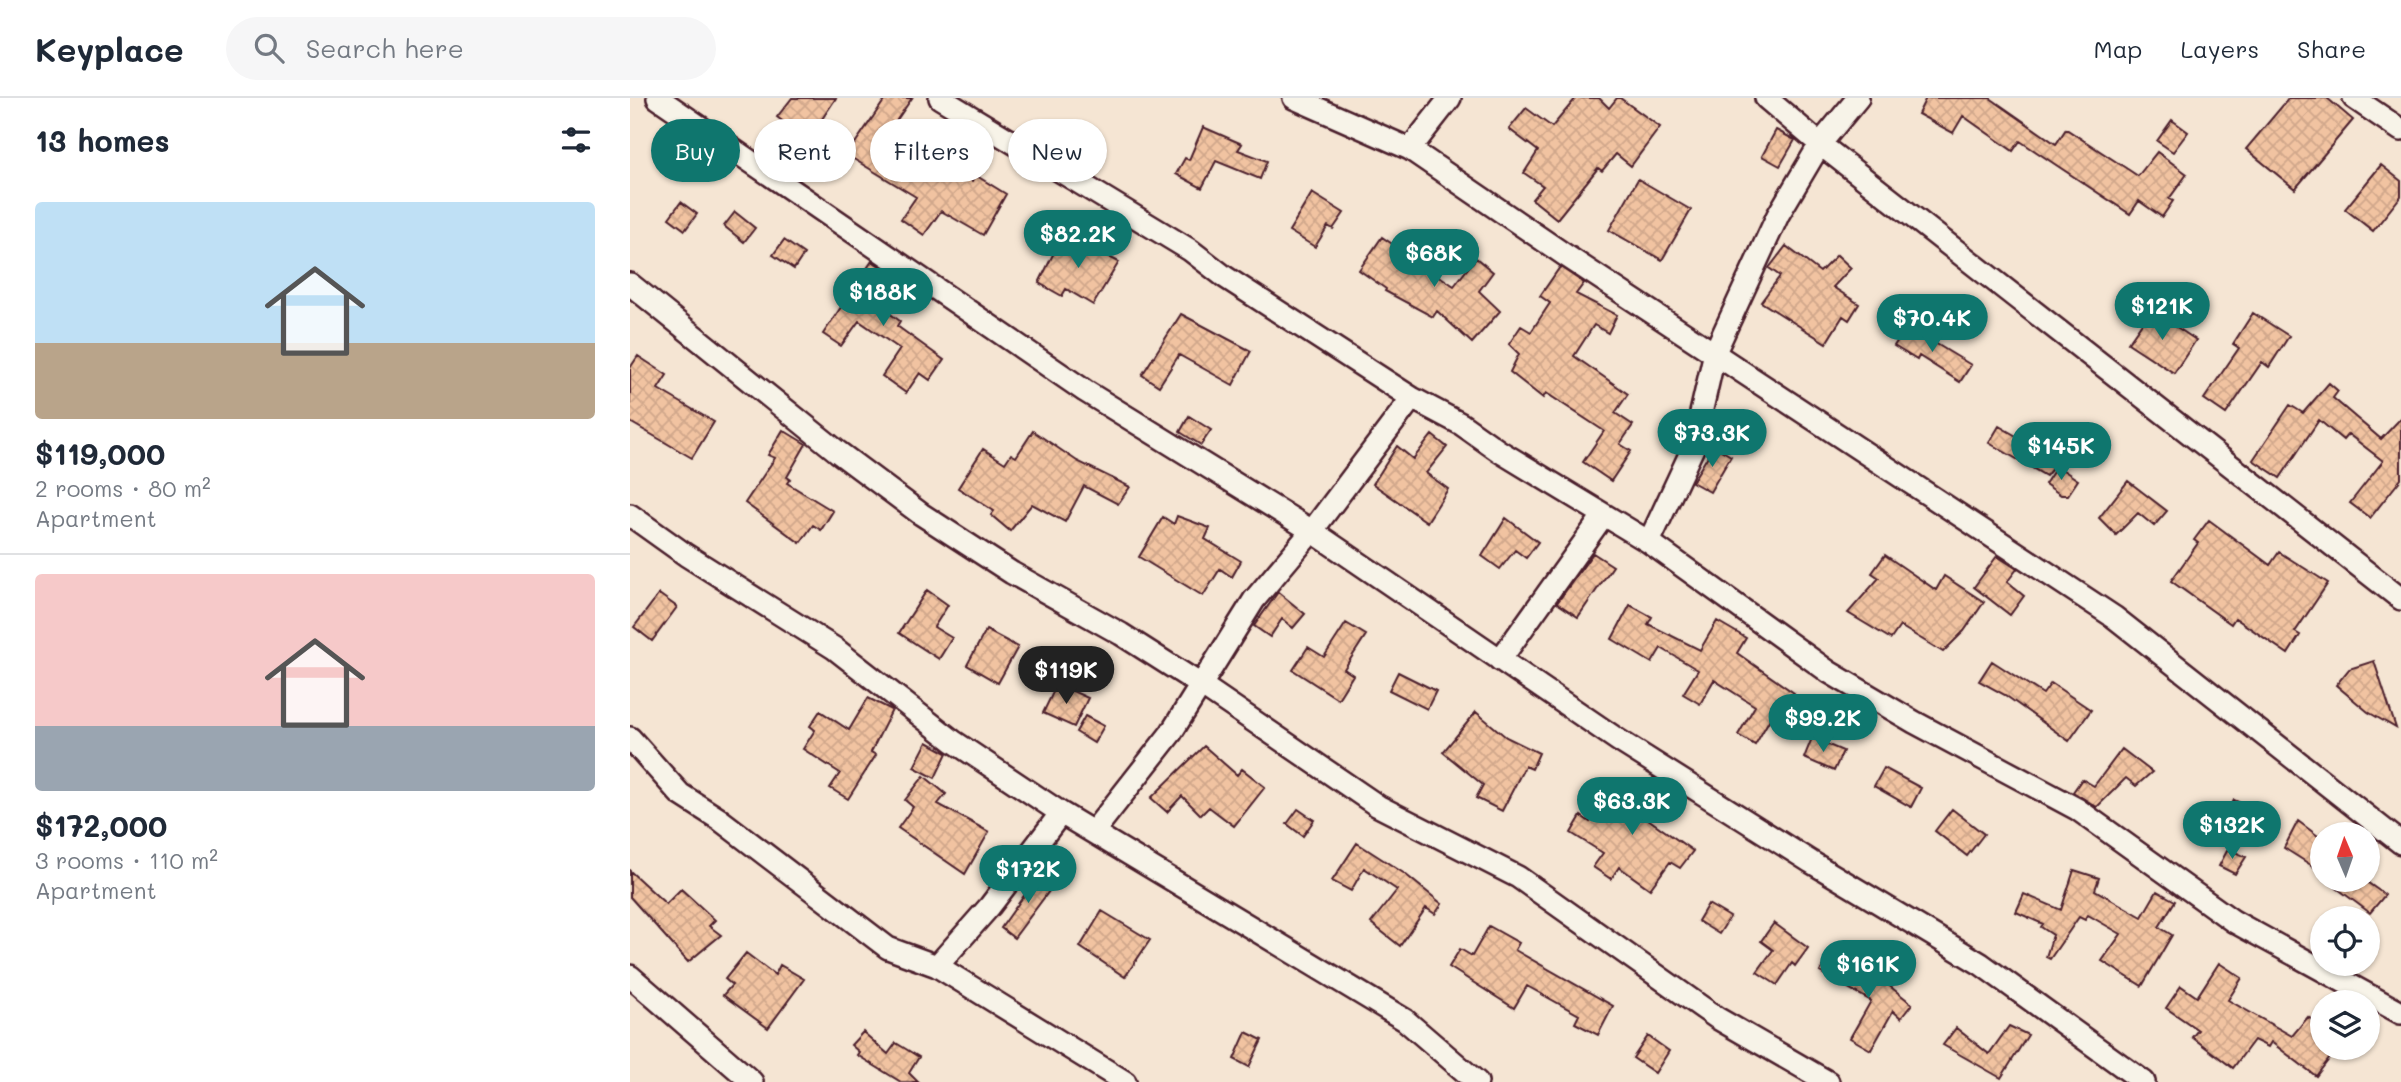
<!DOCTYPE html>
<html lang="en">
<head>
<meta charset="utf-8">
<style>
  body { margin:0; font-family:Mali,sans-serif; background:#f6f6f7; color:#1f2937; height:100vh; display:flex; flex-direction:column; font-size:26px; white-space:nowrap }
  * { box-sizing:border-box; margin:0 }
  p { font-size:23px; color:#747a83 }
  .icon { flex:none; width:38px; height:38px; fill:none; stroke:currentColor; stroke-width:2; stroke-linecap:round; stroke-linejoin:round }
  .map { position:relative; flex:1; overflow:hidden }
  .side { display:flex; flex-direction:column; background:#fff; width:630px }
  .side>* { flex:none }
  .guide { position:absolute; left:21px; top:21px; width:665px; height:63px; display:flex; gap:14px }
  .needle { width:46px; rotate:358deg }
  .tools { position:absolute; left:1680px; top:724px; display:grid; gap:14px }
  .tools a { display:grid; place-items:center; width:70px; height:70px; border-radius:50%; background:#fff; box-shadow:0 2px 5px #0004; font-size:35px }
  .price { position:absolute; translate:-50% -60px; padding:0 16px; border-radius:24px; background:#0f766e; color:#fff; font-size:23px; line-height:46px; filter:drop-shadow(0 2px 4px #0008) }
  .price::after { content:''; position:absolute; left:50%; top:42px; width:21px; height:16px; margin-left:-10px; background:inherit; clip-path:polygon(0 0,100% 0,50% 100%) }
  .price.active { background:#222; color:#fff }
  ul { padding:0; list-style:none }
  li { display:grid; align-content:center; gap:14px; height:371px; padding:0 35px }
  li+li { border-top:2px solid #e0e1e3 }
  li span { display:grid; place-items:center; height:217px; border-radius:7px; color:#555 }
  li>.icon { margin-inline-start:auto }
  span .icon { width:126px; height:126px; fill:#fffc; stroke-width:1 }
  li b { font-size:30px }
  h2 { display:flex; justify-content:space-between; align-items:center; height:84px; padding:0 35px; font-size:30px }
  .pill { padding:0 24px; border-radius:32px; background:#fff; box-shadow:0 2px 5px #0004; font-size:24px; line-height:63px }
  .pill.active { background:#0f766e; color:#fff }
  header { display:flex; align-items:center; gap:42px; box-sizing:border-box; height:98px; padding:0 35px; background:#fff; border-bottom:2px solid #e0e1e3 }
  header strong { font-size:33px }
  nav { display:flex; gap:38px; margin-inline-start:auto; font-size:24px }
  .search { width:490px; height:63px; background:#f6f6f7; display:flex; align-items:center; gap:18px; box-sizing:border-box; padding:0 24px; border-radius:38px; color:#747a83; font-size:26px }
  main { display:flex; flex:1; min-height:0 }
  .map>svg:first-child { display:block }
  .building { fill:url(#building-cross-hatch); stroke:#4a1f2b; stroke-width:2 }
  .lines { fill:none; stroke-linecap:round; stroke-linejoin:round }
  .minor-casing { stroke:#4a1f2b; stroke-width:26 }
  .minor { stroke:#f7f3e8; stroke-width:21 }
</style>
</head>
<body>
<header>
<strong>Keyplace</strong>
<div class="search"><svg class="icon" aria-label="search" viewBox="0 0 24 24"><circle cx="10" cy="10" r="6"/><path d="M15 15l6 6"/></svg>Search here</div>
<nav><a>Map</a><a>Layers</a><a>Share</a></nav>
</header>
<main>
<section class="side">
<h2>13 homes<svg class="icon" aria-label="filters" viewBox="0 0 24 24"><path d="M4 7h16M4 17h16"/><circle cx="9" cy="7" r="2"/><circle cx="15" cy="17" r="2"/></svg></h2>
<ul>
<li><span style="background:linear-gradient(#bfe0f5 65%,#b9a48a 0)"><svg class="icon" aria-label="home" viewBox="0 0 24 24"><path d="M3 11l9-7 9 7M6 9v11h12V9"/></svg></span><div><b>$119,000</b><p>2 rooms · 80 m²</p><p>Apartment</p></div></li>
<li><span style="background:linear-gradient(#f6c9c9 70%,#9aa5b1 0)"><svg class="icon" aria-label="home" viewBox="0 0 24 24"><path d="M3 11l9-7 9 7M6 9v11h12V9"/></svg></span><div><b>$172,000</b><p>3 rooms · 110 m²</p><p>Apartment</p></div></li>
</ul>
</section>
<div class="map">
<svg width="1771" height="984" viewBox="0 0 1771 984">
  <defs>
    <pattern id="building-cross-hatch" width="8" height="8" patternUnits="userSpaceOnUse" patternTransform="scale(1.75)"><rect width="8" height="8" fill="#f1c3a1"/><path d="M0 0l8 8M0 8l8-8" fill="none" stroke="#d0a78b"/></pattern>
  </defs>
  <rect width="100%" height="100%" fill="#f5e5d3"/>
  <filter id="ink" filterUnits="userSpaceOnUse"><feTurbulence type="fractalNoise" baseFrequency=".0143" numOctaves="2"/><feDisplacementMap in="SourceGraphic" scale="14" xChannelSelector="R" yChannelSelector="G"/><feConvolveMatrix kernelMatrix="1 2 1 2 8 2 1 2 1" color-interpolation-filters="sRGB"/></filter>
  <g filter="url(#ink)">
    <path class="building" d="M162,0H206L178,42L147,19Z
      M256,0H282L262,29L342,83L345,77L376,96L353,137L311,113L294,137L271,121L286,99L217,57Z
      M946,0H969L979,10L987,0H990L1030,29L1001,68L986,56L972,73L968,70L927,121L902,101L913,88L894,75L908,53L879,31L896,10L922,29Z
      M1296,0H1360L1426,46L1436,31L1508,78L1527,54L1557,76L1539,101L1543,103L1532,119L1509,103L1500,116L1390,43L1383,53L1333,18L1323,35L1288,16Z
      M1659,0H1697L1723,22L1665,91L1616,51Z
      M1542,22L1558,34L1543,54L1527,43Z
      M573,29L612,46L608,52L637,63L630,81L586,63L572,90L546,76L555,60L559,62Z
      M1146,32L1165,42L1150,68L1132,58Z
      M1751,67L1771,83V98L1743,133L1715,111Z
      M1008,81L1061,112L1032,162L979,132Z
      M682,95L714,115L703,131L698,128L685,149L659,133Z
      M51,104L67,116L55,132L39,120Z
      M105,114L125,130L114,144L94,128Z
      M433,136L489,164L463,207L436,191L432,198L409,185Z
      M752,139L824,188L846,160L863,174L849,193L870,213L842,245L807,213L803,219L755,193L756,191L729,172Z
      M154,142L174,156L164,171L143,157Z
      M1156,148L1190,174L1207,157L1221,170L1203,189L1229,206L1219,222L1213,218L1196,245L1131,204L1150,178L1139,170Z
      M242,163L269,181L251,209L270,223L267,228L314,262L300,282L290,275L276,295L252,278L270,251L229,223L211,248L193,236Z
      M930,169L954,185L946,196L987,217L978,235L964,227L944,258L998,296L985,315L1003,327L990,346L1001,353L981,383L953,364L974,333L916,295L913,300L880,274L889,256L879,246L891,228L901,234L920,205L910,198Z
      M1521,212L1566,242L1544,275L1498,245Z
      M1623,215L1659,238L1639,269L1632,264L1596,316L1574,301L1609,250L1603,246Z
      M551,216L621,253L603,287L549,257L529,288L512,277Z
      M1277,228L1341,267L1330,284L1289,258L1287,262L1264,248Z
      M8,258L37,277L28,291L84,324L62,360L0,324V270Z
      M1699,285L1708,293L1703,300L1751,341L1771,320V381L1740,420L1720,405L1753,363L1718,336L1713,342L1689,322L1650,380L1623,362L1660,307L1673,315Z
      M559,318L581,332L571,347L550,334Z
      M1426,327L1445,343L1416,378L1359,345L1369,328L1407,350Z
      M153,332L176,346L157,379L160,381L157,385L203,413L191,432L183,427L170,445L115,405L145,360L138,357Z
      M403,333L447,363L500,389L488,406L454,388L435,424L402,406L380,433L361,417L364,413L328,390L353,351L375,365L381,356L386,359Z
      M802,337L817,349L796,375L818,391L797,424L743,386L767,348L783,361Z
      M1084,348L1101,358L1080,394L1062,384Z
      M1427,368L1448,382L1438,397H1431L1415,386Z
      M1498,383L1537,413L1524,428L1508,415L1486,437L1469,420Z
      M547,418L580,430L575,441L611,463L602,479L590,471L573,498L509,459L533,419L544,426Z
      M876,420L908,444L896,460L885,452L870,471L852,458Z
      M1579,422L1640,467L1649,454L1698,485L1665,534L1670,537L1658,556L1605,520L1601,526L1541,483L1568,445L1564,442Z
      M963,455L983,468L948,519L927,505Z
      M1255,457L1306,492L1314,478L1354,504L1334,533L1313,554L1270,528L1261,541L1218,515L1249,480L1242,475Z
      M1367,458L1387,471L1377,484L1394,498L1380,517L1344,489Z
      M297,492L318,507L304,529L322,540L309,561L269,535Z
      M648,494L675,516L663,530L652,521L640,539L624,528Z
      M29,496L47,509L22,543L4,529Z
      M1000,507L1022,519L1018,526L1070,552L1087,523L1116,540L1107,555L1164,595L1145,622L1141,619L1125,647L1108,637L1125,608L1084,582L1070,606L1053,596L1068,572L1031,550L1022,565L982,541Z
      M716,525L736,537L714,571L723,577L708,601L663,572L678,549L694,559Z
      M356,532L388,549L368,585L337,567Z
      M1362,563L1413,596L1421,585L1461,612L1439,643L1375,597L1349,583Z
      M1744,563L1766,630L1738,614L1706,587L1719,571Z
      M768,574L806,593L797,611L759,592Z
      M427,586L458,600L444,629L413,615Z
      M238,600L262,612L241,654L246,657L218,701L200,690L210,675L173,651L185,632L180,628L190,613L219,632Z
      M846,614L876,639L909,655L902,671L895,668L872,713L846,700L853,687L813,654Z
      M455,618L474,628L464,645L446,634Z
      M1182,640L1213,653L1204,673L1174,660Z
      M297,644L317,655L305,680L284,669Z
      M574,648L607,677L612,671L635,689L604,728L579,709L571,717L552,698L537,714L521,700Z
      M1492,651L1522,674L1506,688L1496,680L1467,709L1443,694L1452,681L1464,688Z
      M1254,670L1291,690L1281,709L1244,688Z
      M294,678L316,696L308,706L359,734L335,776L268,730L283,709L275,702Z
      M1023,680L1039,690L1018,721L1063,753L1050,770L1040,764L1020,791L989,769L981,781L963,769L973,755L941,735L951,718L960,724L980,693L1004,708Z
      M1604,702L1625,712L1614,729L1596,718Z
      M668,711L684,722L673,738L657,726Z
      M1322,711L1354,736L1337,758L1305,733Z
      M1668,723L1692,741V774L1654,750Z
      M727,745L775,776L812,806L805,816L796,810L770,848L741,825L767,792L734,770L721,793L702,783Z
      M1598,751L1616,759L1605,776L1589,768Z
      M1444,772L1469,780L1465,792L1512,819L1527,793L1545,803L1529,829L1542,837L1512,888L1472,863L1491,836L1458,817L1455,822L1449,819L1420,861L1416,859L1423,837L1411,829L1413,826L1386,814L1394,796L1431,812Z
      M0,773L36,806L51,791L85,822L79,828L91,837L58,864L0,799Z
      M410,775L425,785L384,840L371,830Z
      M1696,782H1734L1755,797L1740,815Z
      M1078,806L1100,819L1089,836L1068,823Z
      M472,813L520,842L495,879L450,849Z
      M1144,825L1178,850L1165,868L1162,865L1147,887L1127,874L1143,852L1131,843Z
      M859,828L889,845L885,852L983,908L968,937L945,925L949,917L897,888L884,910L819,869L830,851L842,858Z
      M116,855L145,877L150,867L174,881L138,930L93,897L102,887L95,881Z
      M1199,857L1255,888L1257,886L1282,906L1271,920L1263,913L1241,952L1220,940L1241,903L1190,874Z
      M1589,865L1612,880L1598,902L1662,938L1678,919L1692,930V950L1703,956L1686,978L1641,944L1638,949L1624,942L1603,970L1562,939L1568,932L1536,910L1551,888L1567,899Z
      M1379,928L1398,937L1371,980L1313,947L1326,930L1359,956Z
      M233,934L258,956L266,945L289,959L279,975L288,984H271L227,957L229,954L221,947Z
      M616,934L632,942L619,969L604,961Z
      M1018,938L1039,953L1025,975L1003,960Z"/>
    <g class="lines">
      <defs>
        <path id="minor" d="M28,0L455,293L682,433L988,642L1181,764L1351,866L1514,984
          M310,0L560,152L595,179L782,300L831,326L869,353L1019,444L1199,574L1284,624L1447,711L1603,823L1771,915
          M664,0L780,51L935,157L1484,519L1771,745
          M1136,0L1190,46L1771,501
          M1724,0L1771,32
          M780,51L820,0
          M0,186L208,354L291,416L382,475L491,536L571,587L748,708L888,779L1087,920L1198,984
          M0,417L56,457L204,550L323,643L431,715L775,922L847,984
          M1019,444L1063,350L1085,254L1148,117L1190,46L1228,0
          M870,562L973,418
          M0,640L50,696L89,721L258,850L307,868L495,984
          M464,733L541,635L624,502L682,433L782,300
          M307,868L360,808L431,715
          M0,878L122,984"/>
      </defs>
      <use href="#minor" class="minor-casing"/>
      <use href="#minor" class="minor"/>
    </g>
  </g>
</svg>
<div class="tools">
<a><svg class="needle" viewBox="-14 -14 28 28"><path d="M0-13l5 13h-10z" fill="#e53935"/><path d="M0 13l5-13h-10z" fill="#747a83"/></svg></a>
<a><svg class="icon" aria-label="locate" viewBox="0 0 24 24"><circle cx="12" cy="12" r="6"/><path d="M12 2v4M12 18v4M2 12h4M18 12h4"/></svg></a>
<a><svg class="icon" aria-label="layers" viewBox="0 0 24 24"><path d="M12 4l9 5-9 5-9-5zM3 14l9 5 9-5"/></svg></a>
</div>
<b class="price" style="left:448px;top:172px">$82.2K</b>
<b class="price" style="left:804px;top:191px">$68K</b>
<b class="price" style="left:253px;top:230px">$188K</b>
<b class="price" style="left:1532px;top:244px">$121K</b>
<b class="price" style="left:1302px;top:256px">$70.4K</b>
<b class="price" style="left:1082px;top:371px">$73.3K</b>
<b class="price" style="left:1431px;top:384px">$145K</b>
<b class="price active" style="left:436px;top:608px">$119K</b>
<b class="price" style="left:1193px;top:656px">$99.2K</b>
<b class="price" style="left:1002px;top:739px">$63.3K</b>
<b class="price" style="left:1602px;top:763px">$132K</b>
<b class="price" style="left:398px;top:807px">$172K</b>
<b class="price" style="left:1238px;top:902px">$161K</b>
<div class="guide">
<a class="pill active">Buy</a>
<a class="pill">Rent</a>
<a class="pill">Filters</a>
<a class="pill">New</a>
</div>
</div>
</main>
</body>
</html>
